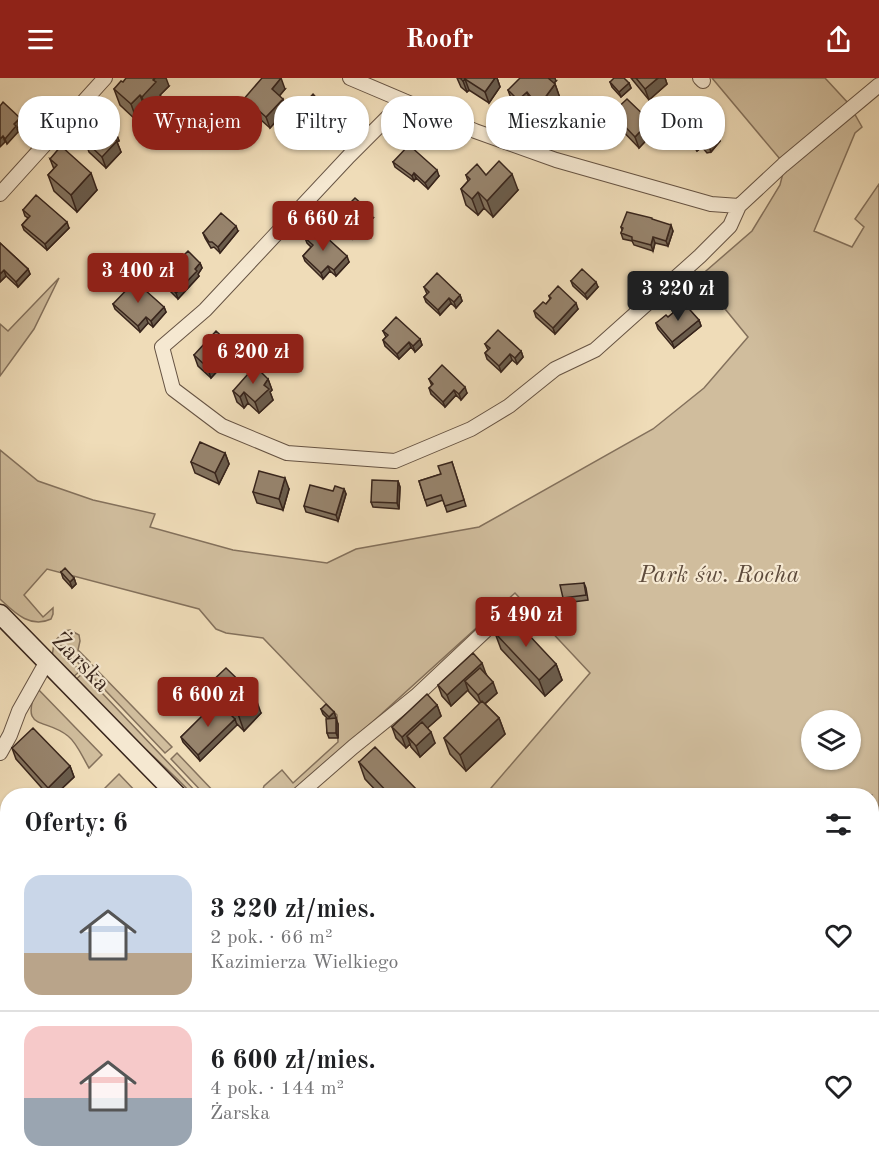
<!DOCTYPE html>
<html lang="pl">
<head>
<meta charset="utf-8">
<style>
  body { margin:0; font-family:"Old Standard TT",serif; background:#f6f6f6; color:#202124; height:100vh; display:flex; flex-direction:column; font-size:22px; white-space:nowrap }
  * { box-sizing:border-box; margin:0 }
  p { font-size:20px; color:#757577 }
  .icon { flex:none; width:33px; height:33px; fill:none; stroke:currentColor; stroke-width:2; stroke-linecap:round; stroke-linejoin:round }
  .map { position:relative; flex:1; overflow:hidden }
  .sheet { position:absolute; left:0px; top:710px; width:879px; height:386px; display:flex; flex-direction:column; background:#fff; border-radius:24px 24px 0 0; box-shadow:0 2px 4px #0004 }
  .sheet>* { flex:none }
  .hud { position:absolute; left:18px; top:18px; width:843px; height:54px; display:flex; gap:12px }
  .buttons { position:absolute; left:801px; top:632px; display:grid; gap:12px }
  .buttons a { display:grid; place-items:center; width:60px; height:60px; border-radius:50%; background:#fff; box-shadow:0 2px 4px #0004; font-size:30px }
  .price { position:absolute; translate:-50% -51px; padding:0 14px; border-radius:6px; background:#8f2418; color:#fff; font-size:20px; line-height:39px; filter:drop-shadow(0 2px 3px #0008) }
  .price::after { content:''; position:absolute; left:50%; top:36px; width:18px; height:14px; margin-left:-9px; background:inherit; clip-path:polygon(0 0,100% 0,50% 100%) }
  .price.on { background:#222; color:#fff }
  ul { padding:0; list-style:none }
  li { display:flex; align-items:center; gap:18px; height:150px; padding:0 24px }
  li+li { border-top:2px solid #e0e0e0 }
  li span { display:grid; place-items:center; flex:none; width:168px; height:120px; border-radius:18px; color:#555 }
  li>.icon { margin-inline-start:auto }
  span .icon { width:72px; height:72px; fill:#fffc; stroke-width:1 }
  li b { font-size:26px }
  h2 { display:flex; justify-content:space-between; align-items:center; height:72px; padding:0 24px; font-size:26px }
  .pill { padding:0 21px; border-radius:24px; background:#fff; box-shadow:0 2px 4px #0004; font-size:21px; line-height:54px }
  .pill.on { background:#8f2418; color:#fff }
  header { display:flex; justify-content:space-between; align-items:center; height:78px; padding:0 24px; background:#8f2418; color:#fff; font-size:27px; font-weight:800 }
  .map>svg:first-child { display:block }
  .green { fill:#d0bd9d; stroke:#84715c; stroke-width:1.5; fill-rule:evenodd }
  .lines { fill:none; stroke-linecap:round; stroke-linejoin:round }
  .street-casing { stroke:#665343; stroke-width:16 }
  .secondary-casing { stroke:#38251c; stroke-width:21 }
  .street { stroke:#f5e8d1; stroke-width:14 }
  .secondary { stroke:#f5e8d1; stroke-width:18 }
  .wall { fill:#82725e; stroke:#38251c; stroke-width:1.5 }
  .shaded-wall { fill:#6a5c4c; stroke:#38251c; stroke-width:1.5 }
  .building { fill:#97846d; stroke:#38251c; stroke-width:1.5 }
  .labels { text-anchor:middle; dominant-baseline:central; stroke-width:4.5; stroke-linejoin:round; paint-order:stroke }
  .park-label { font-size:24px; font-style:italic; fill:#5e4b3c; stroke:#f5e8d1 }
  .street-label { font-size:24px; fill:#38251c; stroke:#f5e8d1 }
</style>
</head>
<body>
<header><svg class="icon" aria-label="menu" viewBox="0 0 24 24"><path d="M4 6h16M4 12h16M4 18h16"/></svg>Roofr<svg class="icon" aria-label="share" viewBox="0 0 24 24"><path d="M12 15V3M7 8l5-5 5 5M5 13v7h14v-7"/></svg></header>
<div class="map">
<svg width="879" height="1094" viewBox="0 0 879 1094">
  <rect width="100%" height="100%" fill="#efdcb8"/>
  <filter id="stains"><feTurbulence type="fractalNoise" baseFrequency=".00333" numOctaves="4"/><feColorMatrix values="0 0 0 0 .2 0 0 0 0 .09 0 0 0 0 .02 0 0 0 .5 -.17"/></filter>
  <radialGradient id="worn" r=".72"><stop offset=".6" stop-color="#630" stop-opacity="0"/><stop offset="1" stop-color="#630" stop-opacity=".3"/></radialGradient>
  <path class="green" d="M712,0H825L849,26L862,49L855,55L814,153L852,169L864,149L855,141L879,106V936L872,931V717H485L590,595L515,515L292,717H261L264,708L282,692L293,705L338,664L337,637L263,560L226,555L216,551L199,531L47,491L24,517L43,539L53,530V536L51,541C30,551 14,534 0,521V372L38,403L93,422L155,436L150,449L233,472L327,485L356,471L479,449L653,351L704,310L748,259L699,199L752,153L780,107L785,87ZM812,642H850V681H812Z
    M59,200L34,251L0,298V246L8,253Z
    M70,552L79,557L80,563L78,572L90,584L83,590L56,562L64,553Z
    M54,565L80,593L71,601L52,579Z
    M92,587L172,669L165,675L86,592Z
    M83,595L199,717H193C155,677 112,643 73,604Z
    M37,610L102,677L89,690C83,680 77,665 68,658C45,639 19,654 37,610Z
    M177,675L217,717H205L171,681Z
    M119,696L139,717H111L105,710Z
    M546,1088H638L643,1094H552Z"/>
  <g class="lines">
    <defs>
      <path id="street" d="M350,0L475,53L556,82L711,126L739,128
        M700,0L703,3
        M404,23L349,78L205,232L162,269L173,311L222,348L287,375L395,383L471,351L509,328L555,291L595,272L700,178L730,148L739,128L783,87L879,7
        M0,116L105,0
        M0,675L10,657L19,633L46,585
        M298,717L353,669L416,618L500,539
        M872,1027L879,1032
        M14,1094L17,1088
        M298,1094L303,1088
        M810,1094L816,1088"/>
      <path id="secondary" d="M0,536L177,717
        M523,1088L528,1094"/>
    </defs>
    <use href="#street" class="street-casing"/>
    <use href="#secondary" class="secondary-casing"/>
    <use href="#street" class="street"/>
    <use href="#secondary" class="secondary"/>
  </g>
  <path class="wall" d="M457,0H497L500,9L489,25L469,12L467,14L461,9Z
    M631,0H665L667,6L649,22Z
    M556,3L554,5L555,6L561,23L550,37L548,36L541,40L533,30L524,39L514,29L508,12Z
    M123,4L169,8L160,17L162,20L148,35L146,33L137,43L120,27L114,11Z
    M610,4L629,5L631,10L621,19L612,9Z
    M285,11L279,18L286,32L270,50L261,42L259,44L247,33L243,22Z
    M324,35L327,39L331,50L318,64L314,59L309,64L295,51L291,40Z
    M612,35L650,43L654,54L639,70L616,46Z
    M672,36L716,52L720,63L711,74L707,75L702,69L697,73L676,47Z
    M87,47L115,52L119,63L117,64L121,74L106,90L89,74L85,63L91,57Z
    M50,81L97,112L77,134L54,113L48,97L54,91Z
    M393,84L439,98L428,111L416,100L414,103L395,89Z
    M466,97L518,112L493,139L484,130L478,137L466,127L461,111L468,103Z
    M23,132L69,150L47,172L24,152L22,147L28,140L25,138Z
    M373,140L366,146L368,149L362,155L360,153L353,161L343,154L338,148L336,142Z
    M653,142L673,153L668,168L655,165L653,173L634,167L632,163L623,161L621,155L622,152L621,149Z
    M238,153L220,175L214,169L211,170L205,160L203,155Z
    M305,160L349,184L336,198L330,193L323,201L305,183L303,178L311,169L307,165Z
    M0,165L28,191L30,196L18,209L6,198L0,204Z
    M182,179L200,185L202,190L198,196L199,198L178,221L162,205L160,200Z
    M571,203L598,209L587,221L573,208Z
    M424,209L460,217L462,223L456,230L451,225L440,237L426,224L424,219L427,216Z
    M549,218L578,231L555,256L536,239L534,233L546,226L550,221Z
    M113,226L164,229L166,234L153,249L148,245L140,254L115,231Z
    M672,232L699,242L701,248L674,270L658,251L656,245L668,239L673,235Z
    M383,253L420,261L422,267L415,274L411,269L399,281L385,268L383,262L386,259Z
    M485,266L521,273L523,279L517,286L512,282L501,294L487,281L485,275L488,272Z
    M233,276L211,300L198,288L194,277Z
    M268,301L272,312L270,314L273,322L259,335L248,325L244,330L237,324L233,313Z
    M429,301L467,315L461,322L456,317L445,329L431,316L429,310L432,308Z
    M225,375L229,386L219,406L195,395L191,384Z
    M452,384L466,428L447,434L443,422L427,428L419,403L441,396Z
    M398,403L400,409L399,431L373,429L371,424Z
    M289,411L283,432L257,425L253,414Z
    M344,411L346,416L338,443L306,434L304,428L333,413Z
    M61,494L74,500L76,506L72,510L63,500Z
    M584,505L586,510L588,522L565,525L563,520Z
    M495,555L556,586L562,602L545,618L501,571Z
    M486,596L497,615L485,626L499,640L505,656L466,693L450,676L444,660L480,626L469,614L468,612L451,628L442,618L438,607Z
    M208,607L261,635L244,653L237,646L200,683L183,664L181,659L216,625L214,624Z
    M437,627L441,638L427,650L435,665L420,679L411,669L410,666L406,670L396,660L392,649Z
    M321,631L334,634L336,640H335L338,646V660H329L327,655L328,641L323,636Z
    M12,670L70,688L74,699L55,717H48L16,681Z
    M359,684L420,717H380L365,701Z
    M405,1088H440L433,1094H411Z
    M861,1088H872L875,1094H868Z"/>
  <path class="shaded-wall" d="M155,0H166L169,8L160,17L162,20L148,35L142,19Z
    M281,0L285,11L276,22L272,11Z
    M495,0H497L500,9L489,25L485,14Z
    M544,0H555L556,3L548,11Z
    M658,0H665L667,6L649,22L645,11Z
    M465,1L469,12L467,14L463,3Z
    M629,5L631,10L621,19L619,14Z
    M555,6L561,23L550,37L544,21Z
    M527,14L533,30L524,39L518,22Z
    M140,17L146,33L137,43L131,26Z
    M542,19L548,36L541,40L535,24Z
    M283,21L286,32L270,50L266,39Z
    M320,24L324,35L320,39L316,28Z
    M257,31L261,42L259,44L255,33Z
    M327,39L331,50L318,64L314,53Z
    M20,40L22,45L17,50L18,54L7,66L5,61L14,46Z
    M650,43L654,54L639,70L635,59Z
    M310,49L314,59L309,64L305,53Z
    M115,52L119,63L117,64L121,74L106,90L102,79L110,57Z
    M716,52L720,63L711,74L707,63Z
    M3,58L5,64L0,69V61Z
    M698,58L702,69L697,73L693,62Z
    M437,92L439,98L428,111L425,105Z
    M91,95L97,112L77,134L71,117Z
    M414,95L416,100L414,103L412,98Z
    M512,96L518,112L493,139L487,123Z
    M478,114L484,130L478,137L472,121Z
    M371,134L373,140L366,146L368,149L362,155L360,150L364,142Z
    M67,144L69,150L47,172L45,166Z
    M671,147L673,153L668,168L666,163Z
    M236,148L238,153L220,175L218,169Z
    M358,148L360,153L353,161L351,156Z
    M653,159L655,165L653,173L651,167Z
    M347,178L349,184L336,198L334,192Z
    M200,185L202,190L198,196L199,198L178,221L176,215Z
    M328,188L330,193L323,201L321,195Z
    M28,191L30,196L18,209L16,204Z
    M4,192L6,198L0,204V196Z
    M596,204L598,209L587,221L585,216Z
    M460,217L462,223L456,230L454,224Z
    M449,220L451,225L440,237L438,232Z
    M576,225L578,231L555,256L553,250Z
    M164,229L166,234L153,249L151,243Z
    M146,239L148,245L140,254L138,248Z
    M699,242L701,248L674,270L672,264Z
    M420,261L422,267L415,274L413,268Z
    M409,264L411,269L399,281L397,276Z
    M229,265L233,276L211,300L207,289Z
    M521,273L523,279L517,286L515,280Z
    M510,276L512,282L501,294L499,288Z
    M268,301L272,312L270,314L273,322L259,335L255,324L264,307Z
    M465,309L467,315L461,322L459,316Z
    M454,312L456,317L445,329L443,324Z
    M244,314L248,325L244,330L240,319Z
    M225,375L229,386L219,406L215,395Z
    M285,400L289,411L283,432L279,421Z
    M398,403L400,409L399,431L397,425Z
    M344,411L346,416L338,443L336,437Z
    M74,500L76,506L72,510L70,504Z
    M482,585L486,596L465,603L468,612L451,628L447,617Z
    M556,586L562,602L545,618L539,602Z
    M493,604L497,615L482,628L478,617Z
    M255,618L261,635L244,653L238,636Z
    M437,627L441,638L412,664L407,658L410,666L406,670L402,659Z
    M334,634L336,640L331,644L329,639Z
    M336,640L338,646V660L336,655Z
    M499,640L505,656L466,693L460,677Z
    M235,641L237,647L200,683L198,677Z
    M431,654L435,665L420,679L416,668Z
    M70,688L74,699L55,717H50L48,710Z
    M1,735L7,752L3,787L0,779Z
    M879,970V985L872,995V979Z
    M5,1037L7,1042L1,1054L0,1046Z
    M879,1075V1090L875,1094H870L868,1088H872V1083Z
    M105,1088H110L112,1094H104Z
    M229,1088H249L245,1094H226Z
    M417,1088H440L433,1094H417L415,1089Z"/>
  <path class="building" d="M126,0H155L153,2L156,4L142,19L140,17L131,26L114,11L121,3L123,4Z
    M262,0H281L272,11L283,21L266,39L257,31L255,33L243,22Z
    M460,0H495L485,14L465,1L463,3Z
    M520,0H548L555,6L544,21L542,19L535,24L527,14L518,22L508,12Z
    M614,0H624L629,5L619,14L610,4Z
    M636,0H658L645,11Z
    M313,16L320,24L316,28L327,39L314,53L310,49L305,53L291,40Z
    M627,21L650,43L635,59L612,35Z
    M687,23L716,52L707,63L703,64L698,58L693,62L672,36Z
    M3,24L20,40L14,46L16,48L5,61L3,58L0,61V28Z
    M98,36L115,52L110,57L117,63L102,79L85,63L94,54L87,47Z
    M409,67L437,92L425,105L414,95L412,98L393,84Z
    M61,68L91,95L71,117L48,97L57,87L50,81Z
    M499,83L512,96L487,123L478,114L472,121L461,111L470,101L466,97L477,86L486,97Z
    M36,117L67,144L45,166L22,147L30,138L23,132Z
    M355,120L371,134L364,142L366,143L360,150L358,148L351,156L341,149L336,142L340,136L344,135L349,129V126Z
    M627,134L652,140V141L671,147L666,163L653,159L651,167L632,162V159L621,155L623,150L621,149Z
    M221,135L236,148L218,169L212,164H209L203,155Z
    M315,149L347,178L334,192L328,188L321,195L303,178L313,167L305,160Z
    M0,165L28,191L16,204L4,192L0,196Z
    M188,173L200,185L195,191L197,193L176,215L160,200L180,178L182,179Z
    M582,191L596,204L585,216L571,203Z
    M437,195L460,217L454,224L449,220L438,232L424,219L429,214L424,209Z
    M135,203L164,229L151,243L146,239L138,248L113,226Z
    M558,208L576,225L553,250L534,233L543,224L546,226L551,220L549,218Z
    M682,223L699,242L672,264L656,245L666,237L668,239L674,234L672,232Z
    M396,239L420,261L413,268L409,264L397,276L383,262L388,257L383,253Z
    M498,252L521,273L515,280L510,276L499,288L485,275L490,270L485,266Z
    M216,253L229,265L207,289L194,277Z
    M442,287L465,309L459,316L454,312L443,324L429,310L433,306L429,301Z
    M255,288L268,301L264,307L269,311L255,324L244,314L240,319L233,313Z
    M200,364L225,375L215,395L191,384Z
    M452,384L464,422L445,428L441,417L425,422L419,403L441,396L438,388Z
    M259,393L285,400L279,421L253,414Z
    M372,402L398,403L397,425L371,424Z
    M310,407L333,413L335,408L344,411L336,437L304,428Z
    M65,490L74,500L70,504L61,494Z
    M584,505L586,517L563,520L560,507Z
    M512,539L556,586L539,602L495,555Z
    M473,575L482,585L447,617L438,607Z
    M226,590L255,618L238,636L208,607Z
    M480,590L493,604L478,617L465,603Z
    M427,616L437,627L402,659L392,649Z
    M217,623L235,641L198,677L181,659Z
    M482,623L499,640L460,677L444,660Z
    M326,626L334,634L329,639L321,631Z
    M336,640V655H327L326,641Z
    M422,644L431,654L416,668L407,658Z
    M33,650L70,688L48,710L12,670Z
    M375,669L420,715L418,717H390L359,684Z
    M872,956L879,962V970L872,979Z
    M0,1034L5,1037L0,1046Z
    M872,1051L879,1058V1075L872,1083Z
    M78,1088H105L104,1094H77Z
    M204,1088H229L226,1094H201Z
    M318,1088H329L335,1094H313L312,1092Z
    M361,1088H379L384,1094H366Z
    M686,1088H701L702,1094H687Z
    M837,1088H842L850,1094H836L833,1092Z"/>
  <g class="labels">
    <g class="park-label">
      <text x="719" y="498">Park św. Rocha</text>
    </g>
    <g class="street-label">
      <text transform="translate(80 585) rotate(46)">Żarska</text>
    </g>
  </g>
  <rect width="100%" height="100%" filter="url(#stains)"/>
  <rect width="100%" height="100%" fill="url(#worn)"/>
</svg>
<div class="buttons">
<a><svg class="icon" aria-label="layers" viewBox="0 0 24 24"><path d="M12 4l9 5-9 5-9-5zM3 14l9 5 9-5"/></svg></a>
</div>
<b class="price" style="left:323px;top:174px">6 660 zł</b>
<b class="price" style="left:138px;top:226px">3 400 zł</b>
<b class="price on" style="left:678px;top:244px">3 220 zł</b>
<b class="price" style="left:253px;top:307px">6 200 zł</b>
<b class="price" style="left:526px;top:570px">5 490 zł</b>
<b class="price" style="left:208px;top:650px">6 600 zł</b>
<div class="hud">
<a class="pill">Kupno</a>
<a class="pill on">Wynajem</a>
<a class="pill">Filtry</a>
<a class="pill">Nowe</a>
<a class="pill">Mieszkanie</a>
<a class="pill">Dom</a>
</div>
<section class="sheet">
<h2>Oferty: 6<svg class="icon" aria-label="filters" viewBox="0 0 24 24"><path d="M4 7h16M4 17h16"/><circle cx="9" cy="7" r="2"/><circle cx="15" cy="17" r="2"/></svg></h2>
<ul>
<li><span style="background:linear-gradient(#c9d6e8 65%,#b9a48a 0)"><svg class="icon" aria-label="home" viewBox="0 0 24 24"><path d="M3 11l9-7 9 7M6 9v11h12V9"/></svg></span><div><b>3 220 zł/mies.</b><p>2 pok. · 66 m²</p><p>Kazimierza Wielkiego</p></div><svg class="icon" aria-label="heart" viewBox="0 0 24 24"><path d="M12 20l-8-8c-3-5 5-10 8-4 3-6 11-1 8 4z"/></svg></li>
<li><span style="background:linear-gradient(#f6c9c9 60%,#9aa5b1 0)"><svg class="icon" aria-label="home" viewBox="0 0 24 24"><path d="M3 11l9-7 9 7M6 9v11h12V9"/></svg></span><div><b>6 600 zł/mies.</b><p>4 pok. · 144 m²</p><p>Żarska</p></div><svg class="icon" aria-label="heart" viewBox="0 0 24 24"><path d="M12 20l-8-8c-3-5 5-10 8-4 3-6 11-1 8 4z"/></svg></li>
</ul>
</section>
</div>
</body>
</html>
